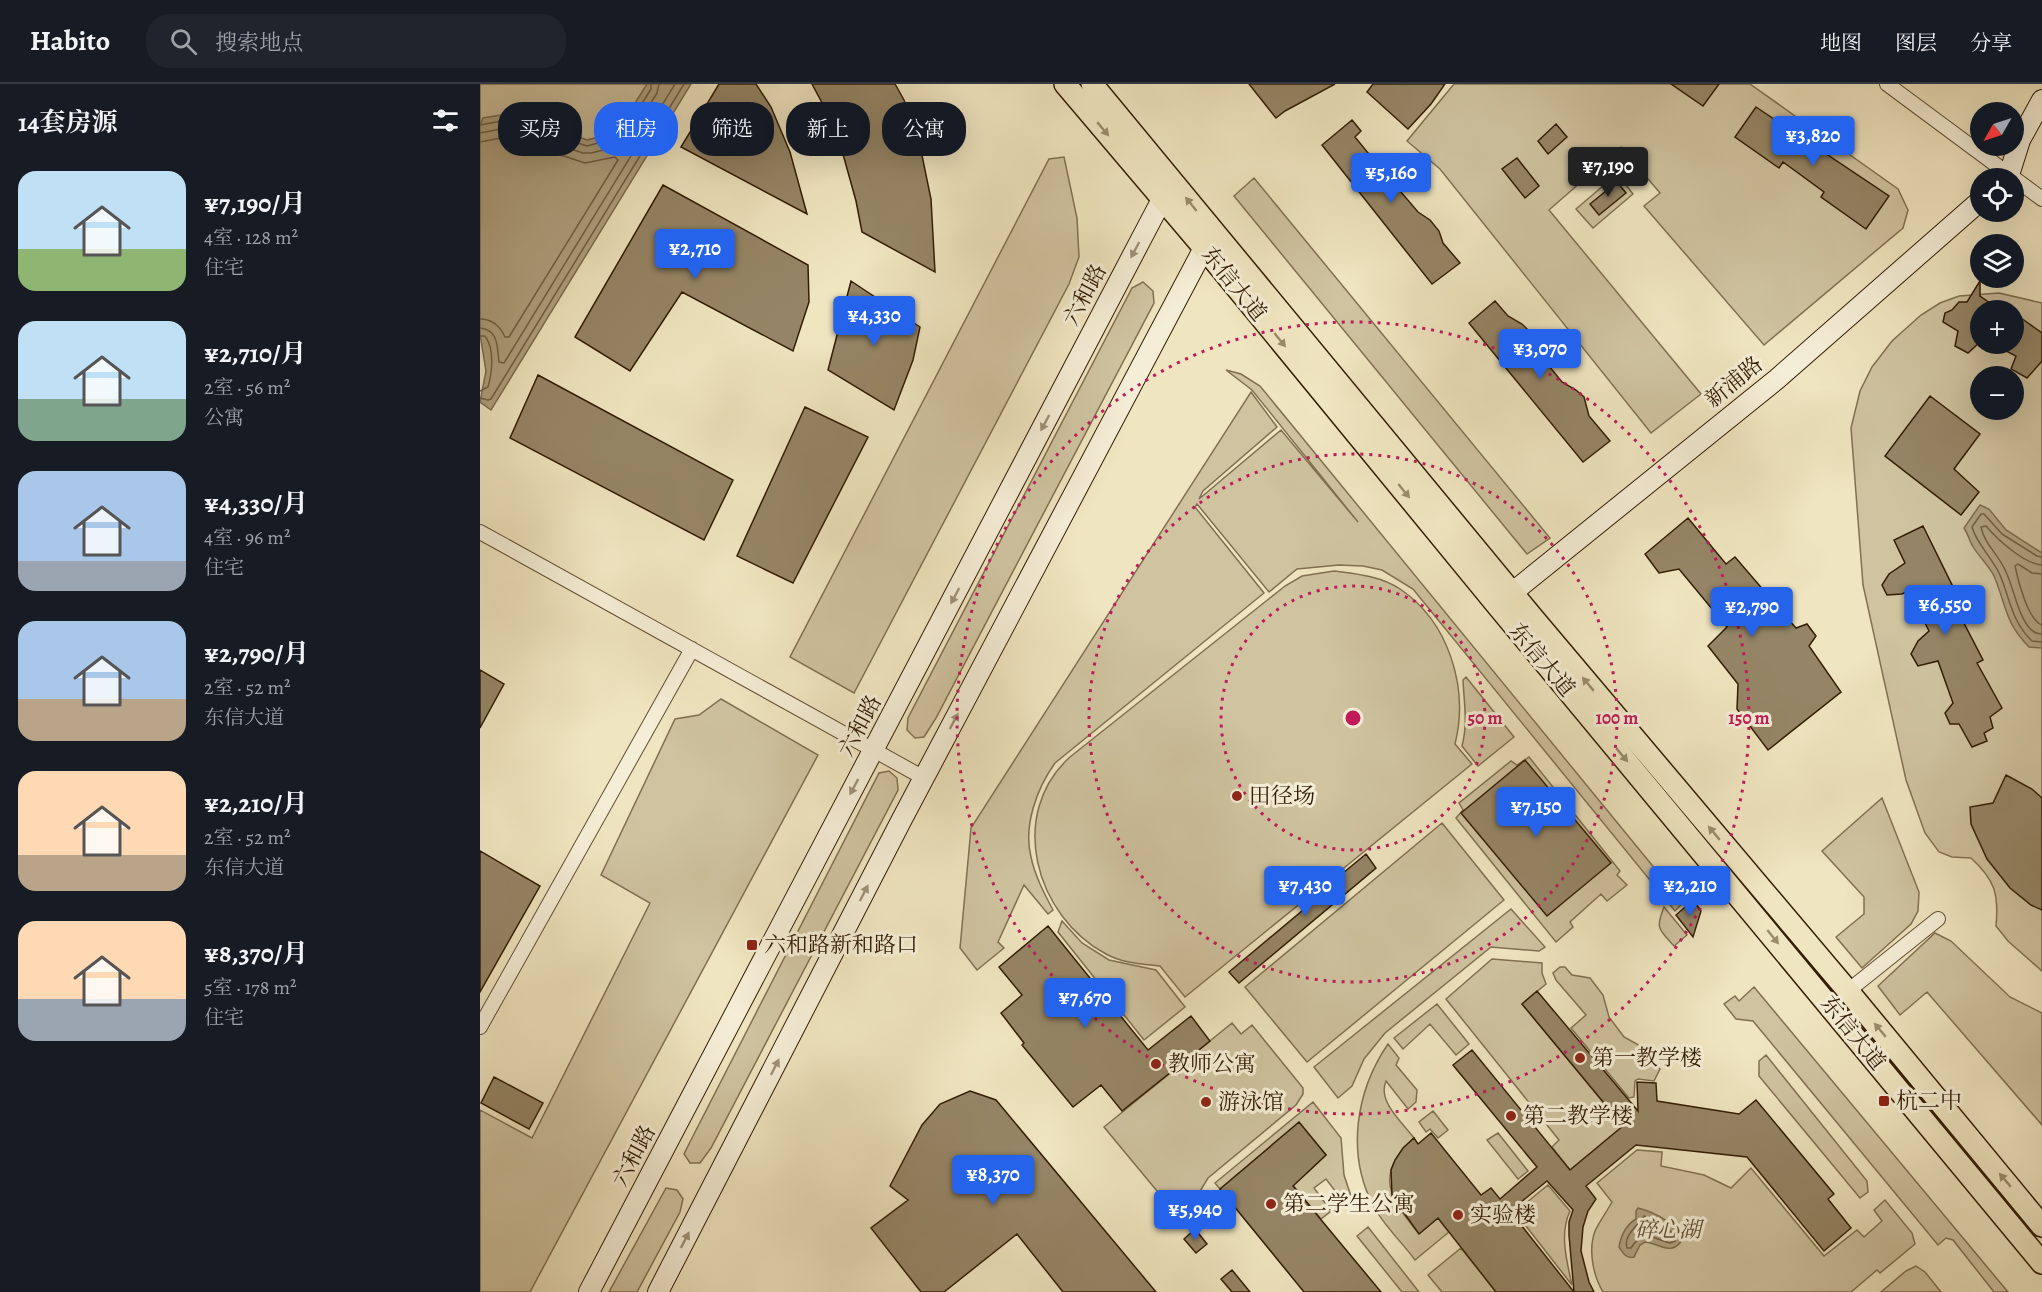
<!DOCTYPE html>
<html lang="zh">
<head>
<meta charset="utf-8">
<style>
  body { margin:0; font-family:Alegreya,"Noto Serif SC",serif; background:#20242c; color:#f1f3f6; height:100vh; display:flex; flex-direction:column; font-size:22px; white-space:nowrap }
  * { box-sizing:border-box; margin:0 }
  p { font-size:20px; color:#9ea1a6 }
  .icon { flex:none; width:33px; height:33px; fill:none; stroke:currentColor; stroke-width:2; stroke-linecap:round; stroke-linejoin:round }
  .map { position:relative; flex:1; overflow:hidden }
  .drawer { display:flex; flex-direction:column; background:#171b24; width:480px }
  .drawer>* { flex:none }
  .banner { position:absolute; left:18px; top:18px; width:570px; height:54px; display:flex; gap:12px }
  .needle { width:39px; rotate:231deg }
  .tools { position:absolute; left:1490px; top:18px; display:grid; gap:12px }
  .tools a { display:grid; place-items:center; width:54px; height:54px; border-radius:50%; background:#171b24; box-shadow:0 6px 24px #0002; font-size:30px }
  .price { position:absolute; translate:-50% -51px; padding:0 14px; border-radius:6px; background:#2563eb; color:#fff; font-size:20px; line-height:39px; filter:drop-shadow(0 2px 3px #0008) }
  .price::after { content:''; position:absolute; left:50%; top:36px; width:18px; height:14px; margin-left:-9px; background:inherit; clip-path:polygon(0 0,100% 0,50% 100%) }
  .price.current { background:#222; color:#fff }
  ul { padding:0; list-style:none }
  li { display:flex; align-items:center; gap:18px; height:150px; padding:0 18px }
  li span { display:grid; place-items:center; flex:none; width:168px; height:120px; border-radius:18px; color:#555 }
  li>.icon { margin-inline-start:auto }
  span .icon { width:72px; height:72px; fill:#fffc; stroke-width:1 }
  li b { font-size:26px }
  h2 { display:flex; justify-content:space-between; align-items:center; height:72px; padding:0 18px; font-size:26px }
  .tag { padding:0 21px; border-radius:24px; background:#171b24; box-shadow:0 6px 24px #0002; font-size:21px; line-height:54px }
  .tag.current { background:#2563eb; color:#fff }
  header { display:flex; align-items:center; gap:36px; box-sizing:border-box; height:84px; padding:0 30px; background:#171b24; border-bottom:2px solid #363941 }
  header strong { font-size:28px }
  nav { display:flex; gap:33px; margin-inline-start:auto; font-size:21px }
  .search { width:420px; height:54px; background:#20242c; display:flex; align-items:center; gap:15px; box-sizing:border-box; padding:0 21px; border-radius:24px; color:#9ea1a6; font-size:22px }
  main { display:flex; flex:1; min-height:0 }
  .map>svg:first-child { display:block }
  .green { fill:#cfc3a0; stroke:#817052; stroke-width:1.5; fill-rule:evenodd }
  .water { fill:#afa180; stroke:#7d6c4e; stroke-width:1.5 }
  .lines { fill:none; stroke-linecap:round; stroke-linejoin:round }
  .shore { stroke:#715f42; stroke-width:1.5 }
  .building { fill:#958566; stroke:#331d04; stroke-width:1.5; fill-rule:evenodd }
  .street-casing { stroke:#624f33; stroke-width:16 }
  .secondary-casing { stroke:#331d04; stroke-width:22 }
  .primary-casing { stroke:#331d04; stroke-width:24 }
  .street { stroke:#f5eed6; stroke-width:14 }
  .secondary { stroke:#f5eed6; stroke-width:20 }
  .primary { stroke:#efe5c0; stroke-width:21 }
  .oneway { fill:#9a8b6b }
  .oneway2 { fill:#9e9078 }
  .ring { fill:none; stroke:#c2185b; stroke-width:3; stroke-dasharray:3 6 }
  .poi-dot { fill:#8f2418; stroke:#f5eed6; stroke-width:2 }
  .labels { text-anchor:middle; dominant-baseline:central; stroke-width:6; stroke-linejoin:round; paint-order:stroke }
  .street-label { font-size:22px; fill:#331d04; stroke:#f5eed6 }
  .poi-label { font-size:22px; fill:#331d04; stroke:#f5eed6; text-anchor:start }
  .park-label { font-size:22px; font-style:italic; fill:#624f33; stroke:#f5eed6 }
  .centre { fill:#c2185b; stroke:#f5eed6; stroke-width:3 }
  .ring-label { font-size:18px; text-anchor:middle; font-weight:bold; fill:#c2185b; stroke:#f5eed6; stroke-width:6; stroke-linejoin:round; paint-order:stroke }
</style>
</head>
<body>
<header>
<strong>Habito</strong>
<div class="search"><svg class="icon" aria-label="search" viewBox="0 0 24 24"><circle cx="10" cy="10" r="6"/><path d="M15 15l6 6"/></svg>搜索地点</div>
<nav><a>地图</a><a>图层</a><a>分享</a></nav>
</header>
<main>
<section class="drawer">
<h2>14套房源<svg class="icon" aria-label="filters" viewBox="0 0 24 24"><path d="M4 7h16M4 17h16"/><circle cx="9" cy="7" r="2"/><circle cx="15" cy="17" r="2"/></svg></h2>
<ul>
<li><span style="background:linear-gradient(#bfe0f5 65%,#8fb573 0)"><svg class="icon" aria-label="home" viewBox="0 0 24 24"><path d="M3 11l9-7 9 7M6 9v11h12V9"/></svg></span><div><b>¥7,190/月</b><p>4室 · 128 m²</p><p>住宅</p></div></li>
<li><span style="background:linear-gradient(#bfe0f5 65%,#7fa58c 0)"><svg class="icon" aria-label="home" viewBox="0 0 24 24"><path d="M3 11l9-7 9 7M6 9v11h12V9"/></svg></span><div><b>¥2,710/月</b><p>2室 · 56 m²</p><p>公寓</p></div></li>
<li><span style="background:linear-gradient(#a9c7e8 75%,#9aa5b1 0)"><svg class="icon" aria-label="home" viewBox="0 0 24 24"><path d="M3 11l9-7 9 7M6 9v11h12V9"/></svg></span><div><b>¥4,330/月</b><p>4室 · 96 m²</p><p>住宅</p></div></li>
<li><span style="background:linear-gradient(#a9c7e8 65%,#b9a48a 0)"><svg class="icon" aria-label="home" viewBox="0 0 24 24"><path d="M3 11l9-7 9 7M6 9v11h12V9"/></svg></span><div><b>¥2,790/月</b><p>2室 · 52 m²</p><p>东信大道</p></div></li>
<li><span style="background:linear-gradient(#ffd9b3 70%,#b9a48a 0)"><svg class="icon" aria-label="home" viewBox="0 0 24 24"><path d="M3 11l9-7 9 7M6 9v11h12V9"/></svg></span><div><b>¥2,210/月</b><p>2室 · 52 m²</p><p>东信大道</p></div></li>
<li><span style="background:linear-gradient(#ffd9b3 65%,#9aa5b1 0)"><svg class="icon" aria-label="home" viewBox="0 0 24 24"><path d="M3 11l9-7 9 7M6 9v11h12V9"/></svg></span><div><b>¥8,370/月</b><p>5室 · 178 m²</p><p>住宅</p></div></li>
</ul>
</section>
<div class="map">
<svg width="1562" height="1208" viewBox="0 0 1562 1208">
  <rect width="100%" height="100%" fill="#efe5c0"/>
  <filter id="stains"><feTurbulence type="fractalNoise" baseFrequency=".00333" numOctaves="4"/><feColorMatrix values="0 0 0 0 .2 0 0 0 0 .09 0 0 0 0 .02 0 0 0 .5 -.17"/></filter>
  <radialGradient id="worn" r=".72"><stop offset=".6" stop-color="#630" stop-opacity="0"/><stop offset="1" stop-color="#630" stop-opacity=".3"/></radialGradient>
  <path class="green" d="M0,0H174L136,49L107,56L27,30L0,42Z
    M974,0H1270L1418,105L1428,126L1423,144L1284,261L1164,122L1180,109L1141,63L1069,126L1221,310L1171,349L960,85L927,57Z
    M584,73L597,134L599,173L589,200L374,609L310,573L569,75Z
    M1137,90L1153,110L1113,144L1096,125Z
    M774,94L1070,454L1047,470L754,112Z
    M663,198L673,207L674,219L456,634L444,653L435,654L427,646L428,634L652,204Z
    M1519,209L1562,219V887L1528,857L1516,842C1519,810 1515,796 1491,774L1472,773L1459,768L1445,749L1426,696L1383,501L1371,344L1380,307L1392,283L1412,257L1441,231L1460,219L1479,212ZM1500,226H1533V260H1500ZM1500,292H1533V326H1500Z
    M746,286L761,290L780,302L1203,819L1195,827L933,505L902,486L883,482L859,481L817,485L789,508L717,420L715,423L784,509L575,679C557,704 543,742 551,773C555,792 564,809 573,826L568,830L544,801L518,858L524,864L497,886L480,864L491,744L771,308L797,343L723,407L719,415L801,346L878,438L772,306Z
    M854,487C877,490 901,492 920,505C969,538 989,604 975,660L992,680L705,913L680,882C662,880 642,879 626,870C555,832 527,730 590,673L805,502L822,492Z
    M986,593L1034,653L998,682L982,662C988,640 984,618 983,596Z
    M241,615L338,671L50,1208H0V1026L52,1054L170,819L121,791L195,635L219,631Z
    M1049,673L1140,787L1137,791L1147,801L1127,817L1121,810L1090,838L1093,843L1076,858L976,734L983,726L979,719L1031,677L1037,681Z
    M409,687L417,694L418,706L231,1064L220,1079H210L204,1070L212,1054L399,689Z
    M1402,714L1439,808L1438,827L1431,840L1382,884L1356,853L1384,830V813L1342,767Z
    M962,739L1024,816L827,978L765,903Z
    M1184,823L1207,851L1194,862C1179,845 1175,845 1184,823Z
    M1031,825L1065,863L1059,867L1011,863L905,949L884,975L872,1002L858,1014L834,983Z
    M582,837L602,859L629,876L676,886L705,923L664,956L578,848Z
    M1455,849L1471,857L1530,913L1562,929V1041L1447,908L1420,931L1398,902Z
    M1012,875L1062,879V889L1066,900L1042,920L1143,1042L1090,1086L1072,1063L1079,1056L966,915Z
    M1080,883H1085L1092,891L1110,894L1123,911L1129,933L1144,953L1164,964L1180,985L1174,997L1158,995L1155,997L1154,1013L1149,1014L1091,944L1106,931L1076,896L1073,889Z
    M1274,903L1528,1208H1514L1473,1156L1466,1154L1458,1161L1273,937L1256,935L1244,920L1255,912L1259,917Z
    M957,920L989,960L976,971L950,940L923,965L914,954Z
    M752,939L761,950L772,941L823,1004V1010L816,1021L728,1094L719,1109L697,1125L685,1111L682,1113L624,1043Z
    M908,960L919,974L916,981L937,1006L936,1018L928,1025L906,997C897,1017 922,1038 934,1054C893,1091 910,1114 939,1150L958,1134L969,1148L935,1176C922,1158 903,1141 893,1121C866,1069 876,1007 908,960Z
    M1286,971L1387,1097L1388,1108L1380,1114L1279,992V977Z
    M833,1018L861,1054L864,1091L872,1115L866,1121L846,1095L834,1104L851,1127L841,1135L807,1094L827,1089L846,1071L819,1039L740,1105L735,1099Z
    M953,1027L968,1046L958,1054L950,1045L946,1048L939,1038Z
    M1018,1049L1048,1087L1038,1095L1007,1056Z
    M1157,1066L1182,1068L1181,1082L1224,1091L1251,1104L1271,1084L1344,1172L1377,1146L1384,1153L1402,1137L1394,1126L1405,1116L1432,1149L1435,1160L1400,1189L1397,1186L1371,1208H1123C1113,1191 1108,1166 1115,1147C1120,1137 1127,1127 1132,1118L1117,1099Z
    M1068,1101L1090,1127C1079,1150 1087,1178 1092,1201L1035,1128Z
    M186,1104L197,1106L203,1115L200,1128L157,1208H129Z
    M888,1143L939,1208H922L877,1152Z
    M981,1164L1016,1208H962L948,1191Z
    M1436,1182L1445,1188L1461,1208H1401L1426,1187Z"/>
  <path class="water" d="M167,0H211L11,326L0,318L6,287L0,250V42L3,34L27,30L107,56L136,49Z
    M1500,421L1509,425L1526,446L1562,469V564L1549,563C1524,537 1527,523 1514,492C1508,480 1498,472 1492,461C1489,456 1488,450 1484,444Z
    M1158,1124C1177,1129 1193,1138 1203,1155C1191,1173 1182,1160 1165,1158L1160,1161L1154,1173C1146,1175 1143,1169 1139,1163C1141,1151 1146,1141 1156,1135V1127Z"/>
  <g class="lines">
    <path class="shore" d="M0,41L27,36L107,62L141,53L171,5V0
      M0,49L26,44L103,69H111L140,62L146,59L177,9L179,0
      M0,58L26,53L105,79L135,73L138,76L29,253H25C20,242 13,235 0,235
      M0,244C19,246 17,263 19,278L24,279L195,0
      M0,252H5C15,265 12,289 8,303L0,307
      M0,314L8,316L11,315L204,0
      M1562,473L1557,472L1522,450L1504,430H1501L1492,443C1497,461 1512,473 1520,491C1530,515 1532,538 1552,557L1562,558
      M1562,481C1544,480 1517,455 1506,442L1501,443C1504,460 1520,472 1526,488C1534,505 1536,525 1547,541C1551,547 1555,550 1562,550
      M1562,490L1552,489L1538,480L1535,482C1538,497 1548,536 1562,541
      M1164,1132C1176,1136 1193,1144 1195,1157L1190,1159C1171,1154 1164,1144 1151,1164H1147C1143,1151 1158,1142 1164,1132Z"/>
  </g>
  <path class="building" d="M239,0H276L291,23L310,68L327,130L201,63Z
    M332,0H415L424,16L439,57L451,115L455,188L382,148L376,117L356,45Z
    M769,0H855L805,27L796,34Z
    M893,0H965L951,20L928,45L887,8Z
    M1191,0H1239L1223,22Z
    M1276,23L1409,112L1386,145L1341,113L1344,108L1303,78L1299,84L1255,53Z
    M872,36L881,47L875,53L888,69L900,76L908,87L909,94L938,128L950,136L959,147L963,159L980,179L952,200L842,61Z
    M1076,40L1087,53L1068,70L1058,57Z
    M1037,74L1059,102L1045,114L1022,85Z
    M1137,98L1146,109L1119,131L1110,120Z
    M183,101L328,181L329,218L313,267L202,208L150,287L95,253Z
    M371,197L440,243L433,276L414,326L348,286Z
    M1500,197V212L1520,226H1500V258L1488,269L1475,262L1478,247L1463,238L1465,229L1472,226L1479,218H1487Z
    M1015,217L1028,232L1042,240L1052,250L1056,266L1082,298L1096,306L1104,313L1109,332L1130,357L1103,378L989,239Z
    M1541,234L1562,249V277L1547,294L1531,285L1536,272L1513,260H1533V246Z
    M58,291L253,396L224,456L30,354Z
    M1450,312L1500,350L1474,385L1499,408L1481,431L1405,372Z
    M325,323L388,353L313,499L257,472Z
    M1208,434L1246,480L1255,473L1316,544L1327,540L1336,552L1329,562L1361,608L1288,666L1257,625L1258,600L1228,562L1247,543L1199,485L1179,489L1165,470Z
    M1443,442L1477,511L1471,514L1503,576L1497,579L1522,624L1510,633L1513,644L1504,649L1507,657L1492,663L1479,640H1470L1465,629L1473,619L1458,577L1438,582L1431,570L1438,557L1449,547L1441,531L1448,527L1435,504L1422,510L1407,511L1402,501L1409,490L1425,479L1414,456Z
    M0,586L24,600L0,644Z
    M1045,676L1131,779L1067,832L981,729Z
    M1526,691L1552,705L1562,714V826L1551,821L1530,804L1507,775L1491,740L1490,723L1513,719Z
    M0,767L60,802L0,908Z
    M886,770L896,784L759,899L749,888L835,816L834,813Z
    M1213,816L1221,827L1213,853L1196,831Z
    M568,842L668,966L711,932L730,957L642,1027L621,1001L593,1023L542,961L544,959L521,929L542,911L519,883Z
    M1057,907L1158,1027L1157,998L1176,999L1177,1017L1259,1030L1276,1016L1354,1110L1348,1115L1371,1144L1344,1167L1267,1073L1156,1061L1106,1102L1116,1115L1108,1127L1103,1143L1101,1167L1109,1198L1114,1208H1016L958,1134L939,1150L912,1112L911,1086L915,1076L923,1064L934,1054L938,1060L951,1049L1001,1111L1011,1104L1020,1115L1057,1083L973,981L992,966L1090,1086L1143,1042L1042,920ZM1067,1097L1093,1126L1089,1138V1151L1094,1208L1030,1127Z
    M14,993L63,1019L49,1045L1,1019Z
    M490,1007L516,1016L676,1208H583L537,1150L464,1208H441L391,1144L428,1116L410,1102L442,1041L460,1020Z
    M819,1038L846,1071L813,1102L901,1208H824L740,1105Z
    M715,1145L727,1160L716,1169L704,1155Z
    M752,1186L770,1208H752L741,1195Z"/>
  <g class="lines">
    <defs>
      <path id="street" d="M1407,0L1562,115
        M0,448L444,694
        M1368,907L1458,835
        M0,943L212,565"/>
      <path id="secondary" d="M1525,94L1529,91L1540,56L1562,16
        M1033,508L1297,295L1500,117
        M109,1208L689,102
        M178,1208L421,737L724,164L728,151"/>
      <path id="primary" d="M585,0L724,164L1016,520L1562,1179
        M612,0L1053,534L1368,907L1562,1142"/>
    </defs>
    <use href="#street" class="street-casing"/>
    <use href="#secondary" class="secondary-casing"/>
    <use href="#primary" class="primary-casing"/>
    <use href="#street" class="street"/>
    <use href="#secondary" class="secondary"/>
    <use href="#primary" class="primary"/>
  </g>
  <defs><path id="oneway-solid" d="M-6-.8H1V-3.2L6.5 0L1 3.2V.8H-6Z" transform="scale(1.5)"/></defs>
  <g class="oneway">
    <use href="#oneway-solid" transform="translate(623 45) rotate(50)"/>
    <use href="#oneway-solid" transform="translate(711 120) rotate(-129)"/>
    <use href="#oneway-solid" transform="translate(800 256) rotate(51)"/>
    <use href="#oneway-solid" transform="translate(924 407) rotate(51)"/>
    <use href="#oneway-solid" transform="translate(1108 600) rotate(-130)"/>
    <use href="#oneway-solid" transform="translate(1142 671) rotate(50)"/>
    <use href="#oneway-solid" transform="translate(1234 749) rotate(-130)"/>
    <use href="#oneway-solid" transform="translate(1293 853) rotate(51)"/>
    <use href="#oneway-solid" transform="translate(1400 946) rotate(-130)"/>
    <use href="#oneway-solid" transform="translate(1525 1096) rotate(-130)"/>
  </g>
  <g class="oneway2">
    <use href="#oneway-solid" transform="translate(655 166) rotate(118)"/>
    <use href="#oneway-solid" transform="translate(565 339) rotate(118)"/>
    <use href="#oneway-solid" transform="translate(475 512) rotate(118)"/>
    <use href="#oneway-solid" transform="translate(474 637) rotate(-62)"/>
    <use href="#oneway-solid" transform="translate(374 703) rotate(118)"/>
    <use href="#oneway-solid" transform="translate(384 809) rotate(-63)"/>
    <use href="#oneway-solid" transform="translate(295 983) rotate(-63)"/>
    <use href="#oneway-solid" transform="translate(205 1156) rotate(-63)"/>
  </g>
  <g class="ring">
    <circle cx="873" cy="634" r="132"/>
    <circle cx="873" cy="634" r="264"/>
    <circle cx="873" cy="634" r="396"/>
  </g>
  <g class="poi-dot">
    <circle cx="757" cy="712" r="6"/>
    <rect x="266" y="855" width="12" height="12" rx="3"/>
    <circle cx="1100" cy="974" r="6"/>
    <circle cx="676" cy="980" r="6"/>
    <rect x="1398" y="1011" width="12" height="12" rx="3"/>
    <circle cx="726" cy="1018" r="6"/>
    <circle cx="1031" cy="1032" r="6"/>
    <circle cx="791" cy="1120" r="6"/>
    <circle cx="978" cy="1131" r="6"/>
  </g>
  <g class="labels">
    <g class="street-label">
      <text transform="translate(754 200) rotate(51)">东信大道</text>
      <text transform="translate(605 211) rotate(-62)">六和路</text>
      <text transform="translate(1254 298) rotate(-39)">新浦路</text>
      <text transform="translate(1062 576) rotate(50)">东信大道</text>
      <text transform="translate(380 642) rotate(-62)">六和路</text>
      <text transform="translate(1373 949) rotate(51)">东信大道</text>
      <text transform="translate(154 1072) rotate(-62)">六和路</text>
    </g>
    <g class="poi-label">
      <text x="769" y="712">田径场</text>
      <text x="284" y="861">六和路新和路口</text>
      <text x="1112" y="974">第一教学楼</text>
      <text x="688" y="980">教师公寓</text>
      <text x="1416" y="1017">杭二中</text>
      <text x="738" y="1018">游泳馆</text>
      <text x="1043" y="1032">第二教学楼</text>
      <text x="803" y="1120">第二学生公寓</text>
      <text x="990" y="1131">实验楼</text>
    </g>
    <g class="park-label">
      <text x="1188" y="1146">碎心湖</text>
    </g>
  </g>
  <circle cx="873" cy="634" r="9" class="centre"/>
  <g class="ring-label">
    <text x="1005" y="640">50 m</text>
    <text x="1137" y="640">100 m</text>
    <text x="1269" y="640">150 m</text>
  </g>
  <rect width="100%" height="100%" filter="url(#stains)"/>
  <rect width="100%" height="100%" fill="url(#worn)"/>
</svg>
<div class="tools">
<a><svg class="needle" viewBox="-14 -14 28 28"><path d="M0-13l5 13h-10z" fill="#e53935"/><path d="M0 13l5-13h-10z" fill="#9ea1a6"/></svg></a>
<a><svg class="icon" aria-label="locate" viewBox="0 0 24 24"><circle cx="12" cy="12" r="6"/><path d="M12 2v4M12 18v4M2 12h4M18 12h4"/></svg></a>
<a><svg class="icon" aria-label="layers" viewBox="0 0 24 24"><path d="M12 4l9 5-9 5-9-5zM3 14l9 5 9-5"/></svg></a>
<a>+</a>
<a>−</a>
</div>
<b class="price" style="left:1333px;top:83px">¥3,820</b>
<b class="price current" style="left:1128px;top:114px">¥7,190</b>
<b class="price" style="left:911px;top:120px">¥5,160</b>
<b class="price" style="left:215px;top:196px">¥2,710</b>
<b class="price" style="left:394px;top:263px">¥4,330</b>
<b class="price" style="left:1060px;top:296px">¥3,070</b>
<b class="price" style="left:1465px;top:552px">¥6,550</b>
<b class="price" style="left:1272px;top:554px">¥2,790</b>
<b class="price" style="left:1056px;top:754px">¥7,150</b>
<b class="price" style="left:825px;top:833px">¥7,430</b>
<b class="price" style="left:1210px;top:833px">¥2,210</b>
<b class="price" style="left:605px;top:945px">¥7,670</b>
<b class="price" style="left:513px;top:1122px">¥8,370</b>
<b class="price" style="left:715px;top:1157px">¥5,940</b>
<div class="banner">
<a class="tag">买房</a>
<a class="tag current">租房</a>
<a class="tag">筛选</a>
<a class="tag">新上</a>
<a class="tag">公寓</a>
</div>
</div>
</main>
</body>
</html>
